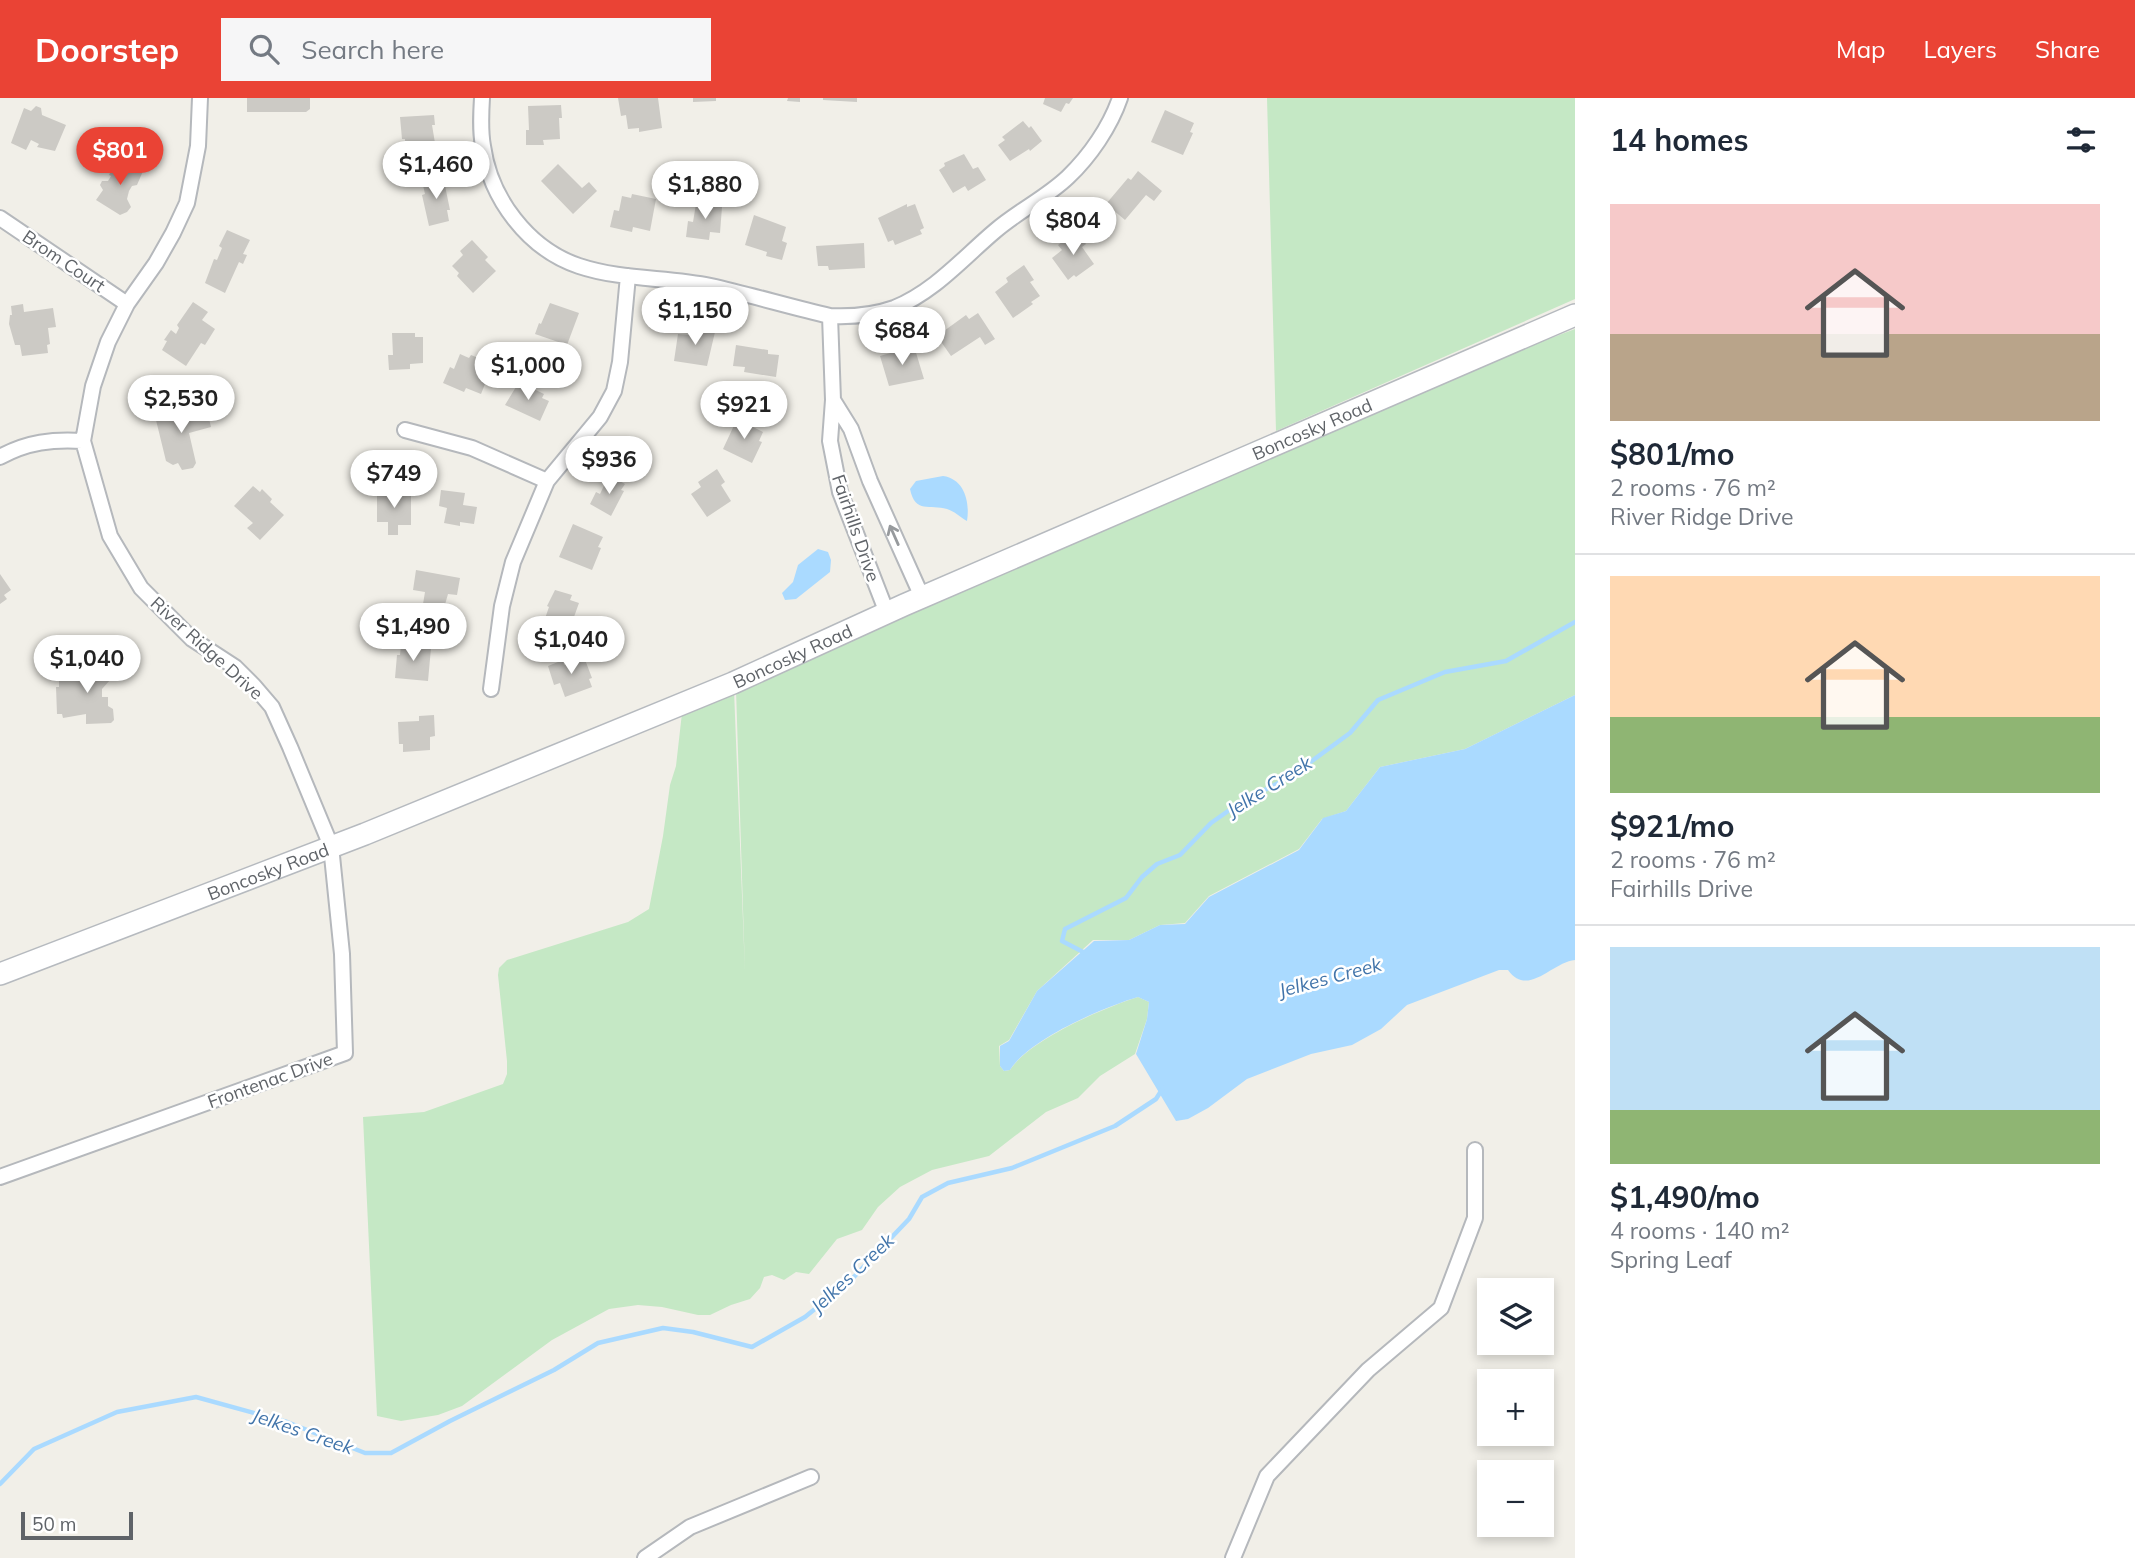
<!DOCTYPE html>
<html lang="en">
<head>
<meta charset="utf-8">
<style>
  body { margin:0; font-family:Mulish,sans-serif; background:#f6f6f7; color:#1f2937; height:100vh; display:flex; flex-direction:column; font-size:26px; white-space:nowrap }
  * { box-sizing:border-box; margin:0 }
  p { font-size:23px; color:#747a83 }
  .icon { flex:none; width:38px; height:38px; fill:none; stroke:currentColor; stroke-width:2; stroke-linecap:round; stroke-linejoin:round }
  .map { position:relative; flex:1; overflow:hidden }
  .drawer { display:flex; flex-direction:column; background:#fff; width:560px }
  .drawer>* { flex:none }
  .buttons { position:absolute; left:1477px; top:1180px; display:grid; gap:14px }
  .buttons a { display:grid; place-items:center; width:77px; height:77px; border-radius:0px; background:#fff; box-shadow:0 4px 10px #0003; font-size:35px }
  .scale { position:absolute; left:21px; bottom:18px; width:112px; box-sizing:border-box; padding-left:7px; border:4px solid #5f6368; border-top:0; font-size:19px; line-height:24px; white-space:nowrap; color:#5f6368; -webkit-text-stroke:5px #fff; paint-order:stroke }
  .price { position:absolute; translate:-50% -60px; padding:0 16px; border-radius:24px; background:#fff; color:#222; font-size:23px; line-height:46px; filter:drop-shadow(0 2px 4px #0008) }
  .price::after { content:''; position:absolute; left:50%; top:42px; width:21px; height:16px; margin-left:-10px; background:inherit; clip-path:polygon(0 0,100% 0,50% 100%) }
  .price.active { background:#ea4335; color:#fff }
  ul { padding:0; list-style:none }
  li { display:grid; align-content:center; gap:14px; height:371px; padding:0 35px }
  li+li { border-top:2px solid #e0e1e3 }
  li span { display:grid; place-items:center; height:217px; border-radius:0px; color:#555 }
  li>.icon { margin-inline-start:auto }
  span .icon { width:126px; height:126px; fill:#fffc; stroke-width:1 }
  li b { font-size:30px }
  h2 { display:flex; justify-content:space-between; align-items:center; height:84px; padding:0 35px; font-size:30px }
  header { display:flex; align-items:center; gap:42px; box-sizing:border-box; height:98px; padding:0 35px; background:#ea4335; color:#fff }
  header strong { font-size:33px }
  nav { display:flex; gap:38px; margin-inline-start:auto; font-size:24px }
  .search { width:490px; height:63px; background:#f6f6f7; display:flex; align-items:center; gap:18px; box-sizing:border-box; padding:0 24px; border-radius:0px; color:#747a83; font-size:26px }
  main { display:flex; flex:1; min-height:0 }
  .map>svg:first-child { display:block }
  .green { fill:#c5e8c5 }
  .water { fill:#aadaff }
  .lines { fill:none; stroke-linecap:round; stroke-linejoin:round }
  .stream { stroke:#aadaff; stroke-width:4.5 }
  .building { fill:#cccac5 }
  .street-casing { stroke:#b5b8bc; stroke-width:18 }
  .secondary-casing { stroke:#b6babf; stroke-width:24 }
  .street { stroke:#fff; stroke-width:14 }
  .secondary { stroke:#fff; stroke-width:21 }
  .oneway { stroke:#979a9d }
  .labels { text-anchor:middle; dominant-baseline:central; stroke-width:5; stroke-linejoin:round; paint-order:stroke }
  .street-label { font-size:18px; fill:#5f6368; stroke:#fff }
  .water-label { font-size:19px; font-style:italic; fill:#4174aa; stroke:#fff }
</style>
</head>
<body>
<header>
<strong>Doorstep</strong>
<div class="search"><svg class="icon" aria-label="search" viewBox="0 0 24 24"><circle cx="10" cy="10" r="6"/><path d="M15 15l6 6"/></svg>Search here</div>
<nav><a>Map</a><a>Layers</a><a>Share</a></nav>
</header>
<main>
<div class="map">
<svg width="1575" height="1460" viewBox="0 0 1575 1460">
  <rect width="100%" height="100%" fill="#f1efe8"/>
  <path class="green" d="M1267,0H1575V201L1276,333Z
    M1575,231V597L1465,651L1380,669L1346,713L1322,721L1299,751L1209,798L1185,825L1160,827L1129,842H1093L1037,893L1009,942L999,948L1000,968L1004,973L1010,972C1029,942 1103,910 1138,899L1149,904L1147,921L1135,956L1100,978L1078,1000L1046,1014L989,1058L932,1072L900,1089L878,1109L862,1132L837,1141L809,1176L796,1174L784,1182L772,1177L764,1179L760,1190L750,1201L731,1207L710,1217H698L662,1209L638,1207L609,1211L552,1242L462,1308L438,1317L401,1323L377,1318L363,1019L424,1014L503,986L507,976V963L498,877L499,870L507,862L628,824L649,811L663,738L670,687L676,668L682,615L734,592L745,874L736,591L1509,256Z"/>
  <path class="water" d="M943,378C965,381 970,405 967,423C960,419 954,413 947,411C930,406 915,416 910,391L916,383Z
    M818,451L828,454L831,462L830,474L796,501L785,502L782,495L793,484L798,467Z
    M1575,597V862C1552,864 1528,900 1508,872H1499L1407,907L1381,931L1352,947L1311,956L1247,981L1208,1010L1188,1021L1176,1023L1136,956L1147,921L1149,904L1138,899C1104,909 1029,941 1010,972L1004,973L1000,968V948L1009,943L1037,893L1094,843L1129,842L1160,827L1185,826L1209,799L1299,752L1323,720L1346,713L1380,669L1465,651Z"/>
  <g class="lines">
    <path class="stream" d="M1085,855L1062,843L1065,831L1126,800L1142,779L1157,766L1180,757L1211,725L1241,704L1290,679L1350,635L1378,602L1445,574L1506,563L1575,524
      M0,1386L34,1351L117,1314L196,1299L287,1324L365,1355H391L450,1323L554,1272L598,1245L663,1230L693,1234L752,1249L805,1219L852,1181L909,1121L922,1099L948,1085L1012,1070L1115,1028L1156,1001L1163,990"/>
  </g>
  <path class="building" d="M247,0H310V11L306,14H247Z
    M618,0H658L662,30L639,34V30L628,31L626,17L621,18Z
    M693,0H716V3L693,4Z
    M788,0H800V4L787,3Z
    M823,0H857V4L823,2Z
    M1045,0H1073L1069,6L1066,5L1061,14L1043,6Z
    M561,7L562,20H559L560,41L543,42L544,47H526V32H529L528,8Z
    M36,8L41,10L42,17L66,27L55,53L37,49L39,46L31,42L26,52L11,45L24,10L31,13Z
    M1165,12L1194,25L1190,34L1193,35L1183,57L1151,44Z
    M434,17L435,27H432L436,51L405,52V41H402L400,19Z
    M1023,23L1029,30L1031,28L1042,43L1030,53L1029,51L1010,63L998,47L1005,42L1002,39Z
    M964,56L973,71L978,69L986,82L968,93L965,88L953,95L939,72L945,68L944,65Z
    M122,60L143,73L137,87L132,88L129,93L127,101L131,109L127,114L120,117L96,102L103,92L100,87L102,83H108L111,78L109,77L111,73L113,75Z
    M558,66L582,90L589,84L597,93L573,116L541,83Z
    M1138,73L1162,93L1154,103L1146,97L1125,122L1106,106L1128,80L1131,82Z
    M443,78L450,112H447L449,123L429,128L422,97L425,96L422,83Z
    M632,96L656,101L650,133L633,129L632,134L610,129L614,112L619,113L622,98L631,100Z
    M705,103L719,105L718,108L722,109L720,135L710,134L709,142L686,139L688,123L693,124L696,106L704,107Z
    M907,106V109L915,106L924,130L920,132L922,136L895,147L893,142L888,144L878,120Z
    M754,117L786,129L782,143L787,145L782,162L766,158L767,154L745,147Z
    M227,132L250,142L243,156L247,157L243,166L239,164L225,195L205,185L214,161L217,162L222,150L219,148Z
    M1076,133L1086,146L1082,149L1094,166L1076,179L1074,177L1068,182L1052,160L1062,152L1058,147Z
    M472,142L488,159L485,162L496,173L473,195L457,178L459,175L452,168L463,157L460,153Z
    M864,145L865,170L829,172L828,168H818L816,148Z
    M1024,167L1034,182L1030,184L1040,198L1031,204L1033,206L1013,220L995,194L1008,184L1006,180Z
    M193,204L208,214L202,222L215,231L205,247L201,245L186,268L162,252L167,243L164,242L171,232L176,236L179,230L177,227Z
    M550,205L579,215L567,247L535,236L539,225L541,226Z
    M23,206L24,214L53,210L56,229L48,230L50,246L47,247L48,255L22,258L20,247H15L9,226L10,217H12L11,208Z
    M978,215L995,241L985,247L980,239L951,258L937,238L966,217L969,221Z
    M692,231L715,234L707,268L674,263L678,236L691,237Z
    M392,235H415V239H423V265L410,266V271L389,272L388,257H393Z
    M736,247L768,252V256L779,257L776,279L744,274L745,269L733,268Z
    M914,248L924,281L889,288L880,258Z
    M460,256L469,260L471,257L493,266L481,296L466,290L464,294L443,285L450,269L454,271Z
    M519,284L544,296L542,300L549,303L540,323L505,307Z
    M206,308L211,329L189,335L196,365L193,370L182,372L178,365L173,367L166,363L155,318L170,314L171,318Z
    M737,321L763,334L759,343L762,344L752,365L723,351Z
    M717,371L725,384L721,387L731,403L707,419L691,396L701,389L698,384Z
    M609,377L625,386L621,392L624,393L611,418L590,406L596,394L600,396Z
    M253,388L260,394L262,391L272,401L270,404L284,417L260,442L247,430L253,425L234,408Z
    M441,392L465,395L463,407L477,409L474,426L460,424V428L444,425L447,410L439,408Z
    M377,395H411V427H398V437H388V424H377Z
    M573,426L603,439L598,449L601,450L592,472L559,459Z
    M416,472L460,480L457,497L448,496L444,510L423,506L425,494L413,492Z
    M0,476L11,492L4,497L7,501L0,506Z
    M555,492L572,497L570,502L579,505L570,530L565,529L563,536L542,529L549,509L547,508Z
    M401,547L431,550L428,583L395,580L397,557H400Z
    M105,559L119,572L102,591V599H108V608L113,611L114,622L111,625L86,626V616L63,620L62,616H57L56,589H59V577H71L72,581L91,580L90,575Z
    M584,559L592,580L589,581L592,589L565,599L560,585L554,587L548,568L563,562L564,567Z
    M434,617L435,638L430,639V652L403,654V646H399L398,624L419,623V618Z"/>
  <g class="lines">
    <defs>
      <path id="street" d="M482,0C481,16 480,32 483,48C490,100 528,151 579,168C621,182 667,179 711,188C751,197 791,209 830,218C851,219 874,217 894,210C934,194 963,160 995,133C1018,113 1046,100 1068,79C1090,58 1110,29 1120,0
        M0,120L127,206
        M830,218L833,302L830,343L840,394L887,515
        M833,302L851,331L870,383L922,499
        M405,332L472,350L547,383
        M0,359C27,344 53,341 83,343
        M491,591L502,508L513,464L547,383L600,319L614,293L620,264L628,178
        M0,1079L345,955L342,856L331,748L290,649L272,609L254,588L235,569L192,541L141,490L110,438L83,343L93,288L108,244L127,206L156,165L173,135L187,105L198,48L200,0
        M645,1460L690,1429L811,1379
        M1233,1460L1267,1378L1368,1272L1441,1210L1475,1120V1052"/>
      <g id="secondary">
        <path id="s1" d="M0,876L365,736L733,585L904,507L1575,217"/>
      </g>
    </defs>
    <use href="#street" class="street-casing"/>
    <use href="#secondary" class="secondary-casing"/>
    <use href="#street" class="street"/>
    <use href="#secondary" class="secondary"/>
  </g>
  <defs><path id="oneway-shaft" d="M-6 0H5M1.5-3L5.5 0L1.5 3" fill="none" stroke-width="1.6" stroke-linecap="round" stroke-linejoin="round" transform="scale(1.75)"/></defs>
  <use class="oneway" href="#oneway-shaft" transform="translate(894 437) rotate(-114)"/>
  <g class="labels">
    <g class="street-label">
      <text transform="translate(64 163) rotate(34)">Brom Court</text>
      <text stroke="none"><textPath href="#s1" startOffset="1421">Boncosky Road</textPath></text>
      <text transform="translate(856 430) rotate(71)">Fairhills Drive</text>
      <text transform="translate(207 550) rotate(42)">River Ridge Drive</text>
      <text stroke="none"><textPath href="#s1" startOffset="854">Boncosky Road</textPath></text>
      <text stroke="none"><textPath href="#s1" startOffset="287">Boncosky Road</textPath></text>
      <text transform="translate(270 982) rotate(-20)">Frontenac Drive</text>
    </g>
    <g class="water-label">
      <text transform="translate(1269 688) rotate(-32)">Jelke Creek</text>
      <text transform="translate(1330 879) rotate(-15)">Jelkes Creek</text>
      <text transform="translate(852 1175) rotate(-43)">Jelkes Creek</text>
      <text transform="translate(303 1333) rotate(19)">Jelkes Creek</text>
    </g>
  </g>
</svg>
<div class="buttons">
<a><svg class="icon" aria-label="layers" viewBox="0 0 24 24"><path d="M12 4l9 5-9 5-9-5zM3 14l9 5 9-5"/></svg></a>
<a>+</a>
<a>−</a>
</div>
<div class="scale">50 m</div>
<b class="price active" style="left:120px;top:89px">$801</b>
<b class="price" style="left:436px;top:103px">$1,460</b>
<b class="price" style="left:705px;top:123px">$1,880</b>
<b class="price" style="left:1073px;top:159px">$804</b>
<b class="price" style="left:695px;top:249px">$1,150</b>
<b class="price" style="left:902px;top:269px">$684</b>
<b class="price" style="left:528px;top:304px">$1,000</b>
<b class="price" style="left:181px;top:337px">$2,530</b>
<b class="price" style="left:744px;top:343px">$921</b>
<b class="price" style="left:609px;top:398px">$936</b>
<b class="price" style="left:394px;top:412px">$749</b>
<b class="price" style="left:413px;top:565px">$1,490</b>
<b class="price" style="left:571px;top:578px">$1,040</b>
<b class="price" style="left:87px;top:597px">$1,040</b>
</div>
<section class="drawer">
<h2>14 homes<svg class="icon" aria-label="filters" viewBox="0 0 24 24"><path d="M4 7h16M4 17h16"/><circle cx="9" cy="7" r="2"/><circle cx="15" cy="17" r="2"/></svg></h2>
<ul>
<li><span style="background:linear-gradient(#f6c9c9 60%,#b9a48a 0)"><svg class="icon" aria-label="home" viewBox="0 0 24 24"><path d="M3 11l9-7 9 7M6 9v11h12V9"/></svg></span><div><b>$801/mo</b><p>2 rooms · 76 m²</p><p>River Ridge Drive</p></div></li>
<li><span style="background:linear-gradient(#ffd9b3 65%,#8fb573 0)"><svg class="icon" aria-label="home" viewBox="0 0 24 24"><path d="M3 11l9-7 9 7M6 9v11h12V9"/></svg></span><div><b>$921/mo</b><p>2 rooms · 76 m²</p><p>Fairhills Drive</p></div></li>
<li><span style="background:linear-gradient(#bfe0f5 75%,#8fb573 0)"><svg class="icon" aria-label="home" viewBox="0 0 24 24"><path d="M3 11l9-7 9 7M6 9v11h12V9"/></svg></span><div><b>$1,490/mo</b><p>4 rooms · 140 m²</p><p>Spring Leaf</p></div></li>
</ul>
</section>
</main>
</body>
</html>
